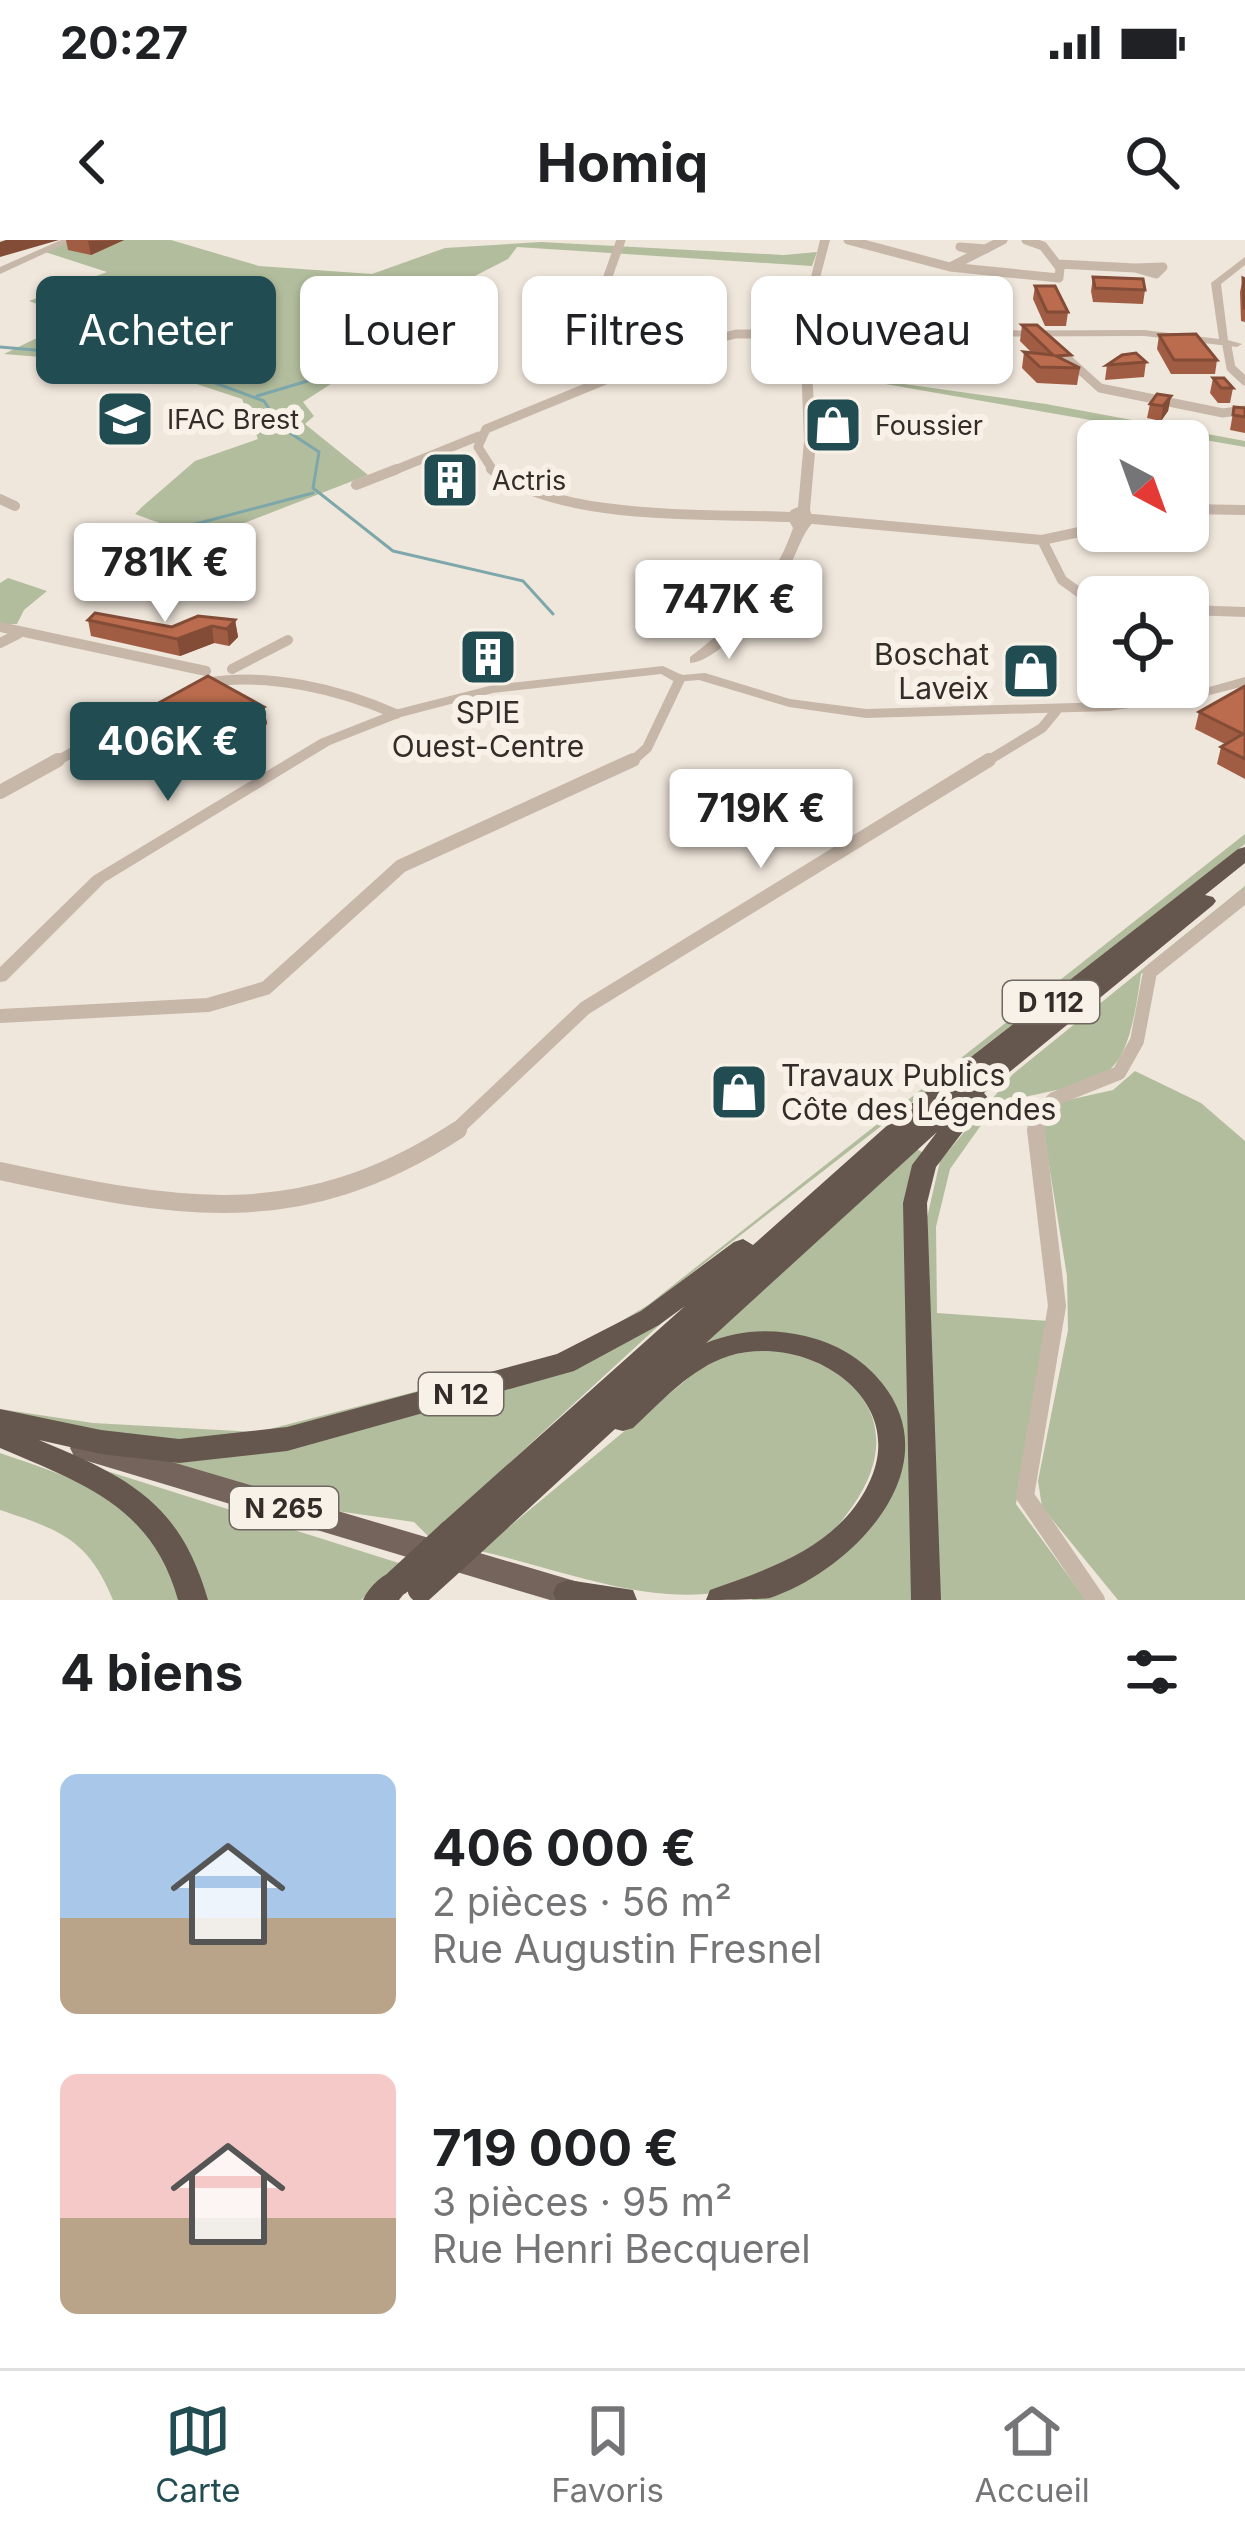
<!DOCTYPE html>
<html lang="fr">
<head>
<meta charset="utf-8">
<style>
  body { margin:0; font-family:Inter,sans-serif; background:#f2f2f2; color:#202124; height:100vh; display:flex; flex-direction:column; font-size:45px; white-space:nowrap }
  * { box-sizing:border-box; margin:0 }
  p { font-size:39px; color:#757577 }
  .icon { flex:none; width:66px; height:66px; fill:none; stroke:currentColor; stroke-width:2; stroke-linecap:round; stroke-linejoin:round }
  .map { position:relative; height:1360px; overflow:hidden }
  .sheet { display:flex; flex-direction:column; background:#fff; flex:1 }
  .sheet>* { flex:none }
  .hud { position:absolute; left:36px; top:36px; width:1173px; height:108px; display:flex; gap:24px }
  .needle { width:78px; rotate:139deg }
  .controls { position:absolute; left:1077px; top:180px; display:grid; gap:24px }
  .controls a { display:grid; place-items:center; width:132px; height:132px; border-radius:18px; background:#fff; box-shadow:0 3px 9px #0004; font-size:60px }
  .price { position:absolute; translate:-50% -102px; padding:0 27px; border-radius:12px; background:#fff; color:#222; font-size:39px; line-height:78px; filter:drop-shadow(0 3px 6px #0008) }
  .price::after { content:''; position:absolute; left:50%; top:72px; width:36px; height:27px; margin-left:-18px; background:inherit; clip-path:polygon(0 0,100% 0,50% 100%) }
  .price.on { background:#214d52; color:#fff }
  ul { padding:0; list-style:none }
  li { display:flex; align-items:center; gap:36px; height:300px; padding:0 60px }
  li span { display:grid; place-items:center; flex:none; width:336px; height:240px; border-radius:18px; color:#555 }
  li>.icon { margin-inline-start:auto }
  span .icon { width:144px; height:144px; fill:#fffc; stroke-width:1 }
  li b { font-size:51px }
  h2 { display:flex; justify-content:space-between; align-items:center; height:144px; padding:0 60px; font-size:51px }
  .tag { padding:0 42px; border-radius:18px; background:#fff; box-shadow:0 3px 9px #0004; font-size:42px; line-height:108px }
  .tag.on { background:#214d52; color:#fff }
  .status { display:flex; justify-content:space-between; align-items:center; height:84px; padding:0 60px; background:#fff; direction:ltr }
  .status svg { height:33px; fill:currentColor }
  header { display:flex; justify-content:space-between; align-items:center; height:156px; padding:0 60px; background:#fff; font-size:54px; font-weight:700 }
  .menu { display:flex; justify-content:space-around; align-items:center; height:168px; border-top:3px solid #e0e0e0; background:#fff; font-size:33px; color:#757577 }
  .menu a { display:grid; justify-items:center; gap:6px }
  .menu .on { color:#214d52 }
  .map>svg:first-child { display:block }
  .green { fill:#b2bd9d }
  .lines { fill:none; stroke-linecap:round; stroke-linejoin:round }
  .stream { stroke:#7da7aa; stroke-width:3 }
  .minor-far3 { stroke:#c7b7a9; stroke-width:9 }
  .minor-far2 { stroke:#c7b7a9; stroke-width:10 }
  .minor-far1 { stroke:#c7b7a9; stroke-width:14 }
  .minor { stroke:#c7b7a9; stroke-width:18 }
  .tertiary { fill:#c7b7a9; fill-rule:evenodd }
  .primary { fill:#75645b; fill-rule:evenodd }
  .trunk { fill:#65564e; fill-rule:evenodd }
  .trunk-bridge { stroke:#65564e; stroke-width:27 }
  .wall { fill:#a15d43 }
  .shaded-wall { fill:#834c37 }
  .building { fill:#bb6c4e; stroke:#834c37; stroke-width:3 }
  .labels { text-anchor:middle; dominant-baseline:central; stroke-width:12; stroke-linejoin:round; paint-order:stroke }
  .far-poi-label { font-size:27px; fill:#342c28; stroke:#f8f1e8; text-anchor:start }
  .shield { fill:#f8f1e8; stroke:#6f6762; stroke-width:3 }
  .shield-label { font-size:27px; font-weight:bold; fill:#342c28 }
  .poi-label { font-size:30px; fill:#342c28; stroke:#f8f1e8; text-anchor:end }
</style>
</head>
<body>
<div class="status"><b>20:27</b><svg viewBox="0 0 49 12"><path d="M0 12V9h3v3zM5 12V6h3v6zM10 12V3h3v9zM15 12V0h3v12zM26 1h20v11H26zM47 4h2v5h-2z"/></svg></div>
<header><svg class="icon" aria-label="back" viewBox="0 0 24 24"><path d="M15 5l-7 7 7 7"/></svg>Homiq<svg class="icon" aria-label="search" viewBox="0 0 24 24"><circle cx="10" cy="10" r="6"/><path d="M15 15l6 6"/></svg></header>
<div class="map">
<svg width="1245" height="1360" viewBox="0 0 1245 1360">
  <rect width="100%" height="100%" fill="#f0e7dc"/>
  <path class="green" d="M69,0H171L259,26L372,34L445,8L541,2L784,15L817,12L812,26L517,7L508,19L391,79L444,96L391,128L337,140L303,162L314,176L305,184L368,235L211,296L183,289L144,303L127,297L162,284L135,274L143,266L195,221L258,199L242,159L139,125L4,114L76,79L29,61L107,32L42,11Z
    M811,131L1046,164L1245,201V207Z
    M8,338L47,351L24,370L17,384H0V343Z
    M1245,594V604L604,1101L510,1137L241,1203L122,1197L0,1169L93,1183L258,1192L570,1112L648,1065Z
    M1245,646V652L1141,734C1124,859 1105,835 996,864L950,929L936,987L937,1073L1049,1081L1016,1264L1086,1360H937L927,978L940,921L1013,834Z
    M1135,831L1201,863L1245,901V1360H1118L1042,1267L1038,1241L1068,1090L1067,1036L1041,875L1050,864L1113,850Z
    M917,909L922,912L911,1360H751L796,1342L881,1264L883,1151L762,1092L705,1103Z
    M666,1079L429,1297L414,1282L287,1264L91,1204L272,1207Z
    M759,1109C851,1116 913,1181 852,1267C842,1281 829,1299 815,1308C798,1320 775,1326 756,1334C741,1341 722,1353 705,1354C633,1360 550,1327 480,1311L698,1130L724,1117Z
    M0,1213C60,1234 133,1254 168,1314C175,1326 176,1346 180,1360H113C88,1299 60,1290 0,1270Z
    M72,1220L402,1324L361,1360H200L185,1310Z"/>
  <g class="lines">
    <path class="stream" d="M0,107L153,120L264,161L281,187L319,212L313,248L393,311L523,341L553,374
      M257,156L378,120
      M150,296L313,253"/>
    <path class="minor-far3" d="M848,0L950,27L1059,38L1060,28L1043,6L1026,0
      M980,12L960,7L986,9
      M1058,24L1135,28
      M950,27L1003,0
      M1163,27L1156,34L1135,28Z
      M818,41L908,44
      M588,88L691,105
      M568,101L592,81L621,0
      M1227,106L1231,128L1245,141
      M1058,110L1100,148L1223,173L1245,170
      M390,232L479,196
      M494,232L478,207L486,189L691,105L736,94H794"/>
    <path class="minor-far2" d="M491,229C561,282 704,273 790,277
      M356,245L397,229
      M0,259L15,266
      M1188,269L1245,270
      M813,279L1042,300L1098,288
      M1042,300L1062,340L1098,366
      M1188,370L1245,372
      M0,387L206,431
      M0,403L18,394
      M232,429L288,400
      M205,443C267,432 339,449 396,474
      M53,523L147,472
      M630,523L647,508L680,439
      M984,523L1042,488L1056,471"/>
    <path class="minor-far1" d="M0,552L58,520
      M0,776L208,765L266,748L401,626L633,520
      M453,893L585,768L989,520
      M1036,893L1034,877L1054,859L1119,833L1137,801L1150,732L1245,656"/>
    <path class="minor" d="M1036,890L1057,1066L1025,1256L1096,1360
      M0,931C177,969 298,994 458,890"/>
    <path class="tertiary" d="M61,0H74L0,34V27Z
      M820,0H830L806,91L1144,90L1219,99L1211,43L1245,17V25L1221,44L1228,100L1242,104L1237,107L1144,96L810,97L816,201L810,270L814,281C801,295 797,314 787,331C773,356 719,423 690,423V417C737,382 774,344 793,288L787,277L791,270L798,267L804,201L800,97L789,94L798,91Z
      M663,426L682,435L705,433L790,459L866,469L1109,462L1202,449L1245,437V446L1202,457L1109,471L866,478L789,467L699,440L675,442L661,434L493,453L401,477L330,505L105,642L6,741L0,742V727L93,636L320,499L391,471L493,445Z"/>
    <path class="primary" d="M84,1196L595,1347L606,1350L610,1360H550L84,1220L74,1216L70,1208L74,1200Z"/>
    <path class="trunk" d="M1245,607V623L1205,655L1213,657L1216,661L1213,665L984,853L988,858L984,864L936,927L927,963L941,1360H911L903,963L912,925L937,892L706,1103C739,1090 771,1088 805,1096C835,1103 862,1118 882,1143C951,1229 852,1330 770,1358C751,1360 726,1360 706,1360L710,1350C769,1329 838,1307 868,1245C912,1158 806,1092 729,1116C691,1128 661,1162 633,1188L623,1191L615,1189L485,1309L475,1313L465,1309L461,1302L451,1306L441,1302L436,1293L441,1284L685,1066L659,1085L574,1131L287,1211L179,1223L101,1214L39,1200C128,1237 180,1262 208,1360H178C152,1266 82,1243 0,1208V1169L101,1190L179,1199L287,1187L557,1114L641,1071L734,1002L743,999L753,1005L918,858L1238,609Z
      M398,1329L409,1333L413,1342L399,1360H363C370,1345 383,1334 398,1329Z
      M568,1340L633,1350L637,1360H556L553,1353L557,1344Z"/>
    <path class="trunk-bridge" d="M398,1342L451,1293
      M421,1349L475,1300"/>
  </g>
  <path class="wall" d="M66,0H124L91,15L68,10Z
    M1093,37L1145,50L1143,64L1093,62L1091,51Z
    M1243,38L1245,39V82L1241,81L1240,52Z
    M1035,46L1068,72L1066,86H1045L1033,59Z
    M910,53L933,72L932,86H916L909,66Z
    M891,82L889,110L879,127L838,119L840,91Z
    M1022,85L1069,123L1080,128L1077,145L1037,143L1022,128L1024,112L1032,113L1020,101Z
    M1159,95L1217,120L1215,134H1171L1157,109Z
    M626,98L658,109L638,117L626,112Z
    M1146,122L1144,137L1105,140L1107,125Z
    M1213,138L1233,148L1230,163H1218L1210,153Z
    M1171,156L1168,171L1161,181L1147,178L1150,164Z
    M1234,167L1245,168V193L1230,190Z
    M88,380L172,387L235,380L238,397L229,406L214,403L180,416L91,396Z
    M1245,446V539L1217,524L1221,507L1225,504L1195,489L1199,472Z
    M264,467L267,484L200,523L136,495L133,477Z"/>
  <path class="shaded-wall" d="M6,0H59L0,17V2Z
    M124,0L91,15L88,1Z
    M891,82L889,110L879,127L881,99Z
    M658,95V109L638,117V103Z
    M1171,156L1168,171L1161,181L1163,166Z
    M235,380L238,397L229,406L227,389Z
    M212,386L214,403L180,416L177,399Z
    M501,423V428L484,431V425Z
    M264,467L267,484L200,523L197,506Z"/>
  <path class="building" d="M1093,37L1143,39L1145,50L1095,48Z
    M1243,38L1245,39V68H1244Z
    M1035,46H1055L1068,72H1047Z
    M910,53H926L933,72H918Z
    M853,75L891,82L881,99L840,91Z
    M1022,85H1037L1071,115L1056,116L1080,128L1040,127L1024,112L1053,115Z
    M642,92L658,95L638,103L626,98Z
    M1196,94L1217,120H1174L1159,95Z
    M1136,113L1146,122L1107,125L1122,115Z
    M1213,138H1224L1233,148H1221Z
    M1157,154L1171,156L1163,166L1150,164Z
    M1234,167L1245,168V177L1233,175Z
    M95,373L172,387L198,376L235,380L227,389L212,386L177,399L88,380Z
    M493,403L501,423L484,425L476,405Z
    M208,436L264,467L197,506L133,477Z
    M1245,446V519L1221,507L1243,494L1199,472Z"/>
  <defs>
    <symbol id="university-square" viewBox="-11 -11 22 22"><rect x="-9" y="-9" width="18" height="18" rx="4" fill="#214d52" stroke="#f8f1e8"/><path d="M0-5L7-2L0 1L-7-2ZM-4 1L0 2.5L4 1V4Q0 6-4 4Z" fill="#fff"/></symbol>
    <symbol id="shop-square" viewBox="-11 -11 22 22"><rect x="-9" y="-9" width="18" height="18" rx="4" fill="#214d52" stroke="#f8f1e8"/><path d="M-5-2.5h2.3a2.7 3.5 0 0 1 5.4 0H5L5.5 6h-11ZM-1.5-2.5h3a1.5 2.3 0 0 0-3 0Z" fill="#fff"/></symbol>
    <symbol id="building-square" viewBox="-11 -11 22 22"><rect x="-9" y="-9" width="18" height="18" rx="4" fill="#214d52" stroke="#f8f1e8"/><path d="M-4-6H4V6H1V3H-1V6H-4ZM-2.5-4.3h1.7v1.8h-1.7ZM.8-4.3h1.7v1.8H.8ZM-2.5-1h1.7V.8h-1.7ZM.8-1h1.7V.8H.8Z" fill="#fff"/></symbol>
  </defs>
  <g fill-rule="evenodd">
    <use href="#university-square" x="92" y="146" width="66" height="66"/>
    <use href="#shop-square" x="800" y="152" width="66" height="66"/>
    <use href="#building-square" x="417" y="207" width="66" height="66"/>
    <use href="#building-square" x="455" y="384" width="66" height="66"/>
    <use href="#shop-square" x="998" y="398" width="66" height="66"/>
    <use href="#shop-square" x="706" y="819" width="66" height="66"/>
  </g>
  <g class="labels">
    <g class="far-poi-label">
      <text x="167" y="179">IFAC Brest</text>
      <text x="875" y="185">Foussier</text>
      <text x="492" y="240">Actris</text>
    </g>
    <g class="shield">
      <rect x="1003" y="741" width="96" height="42" rx="9"/>
      <rect x="419" y="1133" width="84" height="42" rx="9"/>
      <rect x="230" y="1247" width="108" height="42" rx="9"/>
    </g>
    <g class="shield-label">
      <text x="1051" y="762">D 112</text>
      <text x="461" y="1154">N 12</text>
      <text x="284" y="1268">N 265</text>
    </g>
    <g class="poi-label">
      <text x="989" y="414">Boschat<tspan x="989" dy="34">Laveix</tspan></text>
      <text x="488" y="472" text-anchor="middle">SPIE<tspan x="488" dy="34">Ouest-Centre</tspan></text>
      <text x="781" y="835" text-anchor="start">Travaux Publics<tspan x="781" dy="34">Côte des Légendes</tspan></text>
    </g>
  </g>
</svg>
<div class="controls">
<a><svg class="needle" viewBox="-14 -14 28 28"><path d="M0-13l5 13h-10z" fill="#e53935"/><path d="M0 13l5-13h-10z" fill="#757577"/></svg></a>
<a><svg class="icon" aria-label="locate" viewBox="0 0 24 24"><circle cx="12" cy="12" r="6"/><path d="M12 2v4M12 18v4M2 12h4M18 12h4"/></svg></a>
</div>
<b class="price" style="left:165px;top:385px">781K €</b>
<b class="price" style="left:729px;top:422px">747K €</b>
<b class="price on" style="left:168px;top:564px">406K €</b>
<b class="price" style="left:761px;top:631px">719K €</b>
<div class="hud">
<a class="tag on">Acheter</a>
<a class="tag">Louer</a>
<a class="tag">Filtres</a>
<a class="tag">Nouveau</a>
</div>
</div>
<section class="sheet">
<h2>4 biens<svg class="icon" aria-label="filters" viewBox="0 0 24 24"><path d="M4 7h16M4 17h16"/><circle cx="9" cy="7" r="2"/><circle cx="15" cy="17" r="2"/></svg></h2>
<ul>
<li><span style="background:linear-gradient(#a9c7e8 60%,#b9a48a 0)"><svg class="icon" aria-label="home" viewBox="0 0 24 24"><path d="M3 11l9-7 9 7M6 9v11h12V9"/></svg></span><div><b>406 000 €</b><p>2 pièces · 56 m²</p><p>Rue Augustin Fresnel</p></div></li>
<li><span style="background:linear-gradient(#f6c9c9 60%,#b9a48a 0)"><svg class="icon" aria-label="home" viewBox="0 0 24 24"><path d="M3 11l9-7 9 7M6 9v11h12V9"/></svg></span><div><b>719 000 €</b><p>3 pièces · 95 m²</p><p>Rue Henri Becquerel</p></div></li>
</ul>
</section>
<nav class="menu">
<a class="on"><svg class="icon" aria-label="map" viewBox="0 0 24 24"><path d="M3 6l6-2 6 2 6-2v14l-6 2-6-2-6 2zM9 4v14M15 6v14"/></svg>Carte</a>
<a><svg class="icon" aria-label="saved" viewBox="0 0 24 24"><path d="M7 4h10v16l-5-4-5 4z"/></svg>Favoris</a>
<a><svg class="icon" aria-label="home" viewBox="0 0 24 24"><path d="M3 11l9-7 9 7M6 9v11h12V9"/></svg>Accueil</a>
</nav>
</body>
</html>
